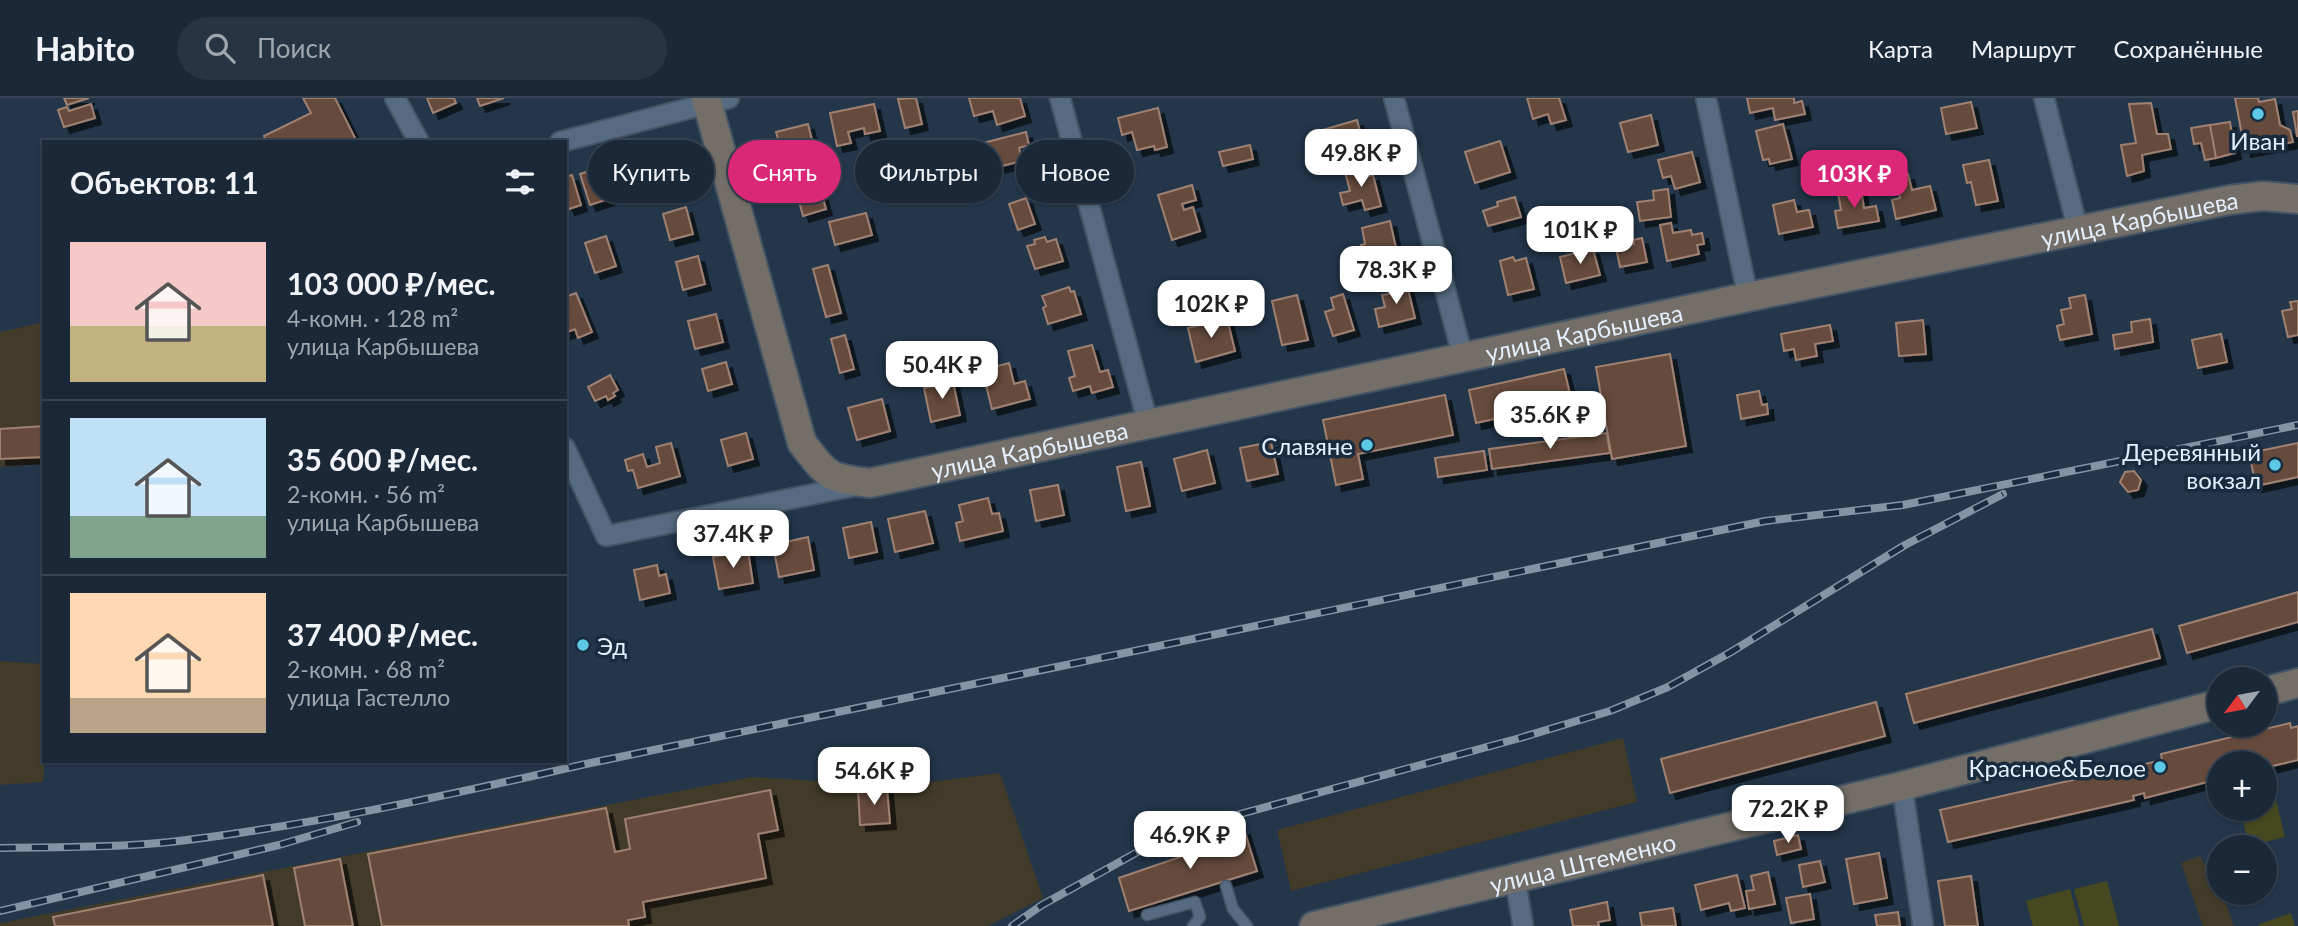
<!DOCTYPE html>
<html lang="ru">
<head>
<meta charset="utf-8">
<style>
  body { margin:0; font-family:Lato,sans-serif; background:#273443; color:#f1f3f6; height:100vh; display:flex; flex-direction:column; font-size:26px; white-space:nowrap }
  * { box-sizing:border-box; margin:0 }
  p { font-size:23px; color:#9fa6ae }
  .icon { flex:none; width:38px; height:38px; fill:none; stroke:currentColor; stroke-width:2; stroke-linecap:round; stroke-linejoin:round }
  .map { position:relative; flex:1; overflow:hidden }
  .sheet { position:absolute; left:42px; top:42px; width:525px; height:623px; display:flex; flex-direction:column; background:#1a2838; border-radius:0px; box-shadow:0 2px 5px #0004,0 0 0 2px #384453 }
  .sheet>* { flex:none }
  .top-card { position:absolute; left:588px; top:42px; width:665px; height:63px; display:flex; gap:14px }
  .needle { width:46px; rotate:238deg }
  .fabs { position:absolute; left:2207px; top:569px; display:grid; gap:14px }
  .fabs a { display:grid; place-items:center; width:70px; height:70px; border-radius:50%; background:#1a2838; box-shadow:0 2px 5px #0004,0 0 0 2px #384453; font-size:35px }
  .price { position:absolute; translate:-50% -60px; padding:0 16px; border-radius:14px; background:#fff; color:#222; font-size:23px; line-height:46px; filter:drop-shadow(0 2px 4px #0008) }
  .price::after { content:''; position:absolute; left:50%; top:42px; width:21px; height:16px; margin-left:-10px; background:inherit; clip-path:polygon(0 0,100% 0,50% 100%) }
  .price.on { background:#db2777; color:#fff }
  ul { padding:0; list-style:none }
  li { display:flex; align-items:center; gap:21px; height:175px; padding:0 28px }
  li+li { border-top:2px solid #384453 }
  li span { display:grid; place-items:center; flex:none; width:196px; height:140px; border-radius:0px; color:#555 }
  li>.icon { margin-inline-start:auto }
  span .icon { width:84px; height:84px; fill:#fffc; stroke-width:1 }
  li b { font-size:30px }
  h2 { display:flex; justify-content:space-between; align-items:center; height:84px; padding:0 28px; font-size:30px }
  .chip { padding:0 24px; border-radius:32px; background:#1a2838; box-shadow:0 2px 5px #0004,0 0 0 2px #384453; font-size:24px; line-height:63px }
  .chip.on { background:#db2777; color:#fff }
  header { display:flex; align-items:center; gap:42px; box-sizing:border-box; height:98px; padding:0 35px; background:#1a2838; border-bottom:2px solid #384453 }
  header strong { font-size:33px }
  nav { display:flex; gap:38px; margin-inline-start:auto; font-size:24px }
  .search { width:490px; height:63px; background:#273443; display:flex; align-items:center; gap:18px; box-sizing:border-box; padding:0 24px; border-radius:38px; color:#9fa6ae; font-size:26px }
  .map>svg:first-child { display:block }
  .industrial { fill:#423b2a }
  .green { fill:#46481f }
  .building { fill:#664b3d; stroke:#9f8172; stroke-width:2; filter:url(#shadow) }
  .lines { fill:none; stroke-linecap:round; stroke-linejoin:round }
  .lane-casing { stroke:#435464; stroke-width:13 }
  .street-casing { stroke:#435464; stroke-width:23 }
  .secondary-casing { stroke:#435464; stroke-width:32 }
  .lane { stroke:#566b81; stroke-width:10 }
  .street { stroke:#566b81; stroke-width:19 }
  .secondary { stroke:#736e68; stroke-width:28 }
  .rail-casing { stroke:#8594a5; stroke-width:8 }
  .rail { stroke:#192b3f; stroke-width:5; stroke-dasharray:16; stroke-linecap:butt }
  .poi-dot { fill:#5bc8e6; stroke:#192b3f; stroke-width:2.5 }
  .labels { text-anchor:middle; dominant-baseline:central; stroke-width:7; stroke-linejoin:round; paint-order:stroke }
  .poi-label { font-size:24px; fill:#e3effc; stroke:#192b3f; text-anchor:end }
  .street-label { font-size:24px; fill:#e3effc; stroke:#192b3f }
</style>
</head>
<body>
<header>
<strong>Habito</strong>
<div class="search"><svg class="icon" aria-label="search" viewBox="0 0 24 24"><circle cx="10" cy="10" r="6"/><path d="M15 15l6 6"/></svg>Поиск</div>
<nav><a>Карта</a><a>Маршрут</a><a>Сохранённые</a></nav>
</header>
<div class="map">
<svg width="2298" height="828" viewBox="0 0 2298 828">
  <defs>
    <filter id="shadow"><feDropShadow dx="6" dy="6" stdDeviation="0" flood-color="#0009"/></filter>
  </defs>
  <rect width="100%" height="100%" fill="#23364a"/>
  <path class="industrial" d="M44,224V366L0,369V234Z
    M0,563L44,566L45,663L43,684L0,687Z
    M1623,640L1637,704L1291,793L1277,732Z
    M1000,675L1043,800L988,828H0V825L752,679L900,688Z
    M2200,758L2204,766L2211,764L2219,786V794L2222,795L2234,828H2203L2181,765Z"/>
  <path class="green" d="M2276,702L2285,739L2249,748L2240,711L2264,710L2265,705Z
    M2107,783L2119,828H2084L2074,791Z
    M2070,791L2080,828H2033L2026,803Z
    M2291,815L2295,828H2258L2260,826Z"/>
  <path class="building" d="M64,0H89L67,7Z
    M303,0H335L357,44H267L264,38L311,15Z
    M427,0H454L456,5L433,15Z
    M477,0H504L480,8Z
    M916,0L922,26L905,30L898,1Z
    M969,0H1020L1025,18L997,27L993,13L974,18Z
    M1527,0H1559L1566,22L1551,26L1548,16L1533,21Z
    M1747,0H1794V5L1802,3L1805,16L1775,22L1773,10L1750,15Z
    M2235,0H2258L2259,4L2275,1L2280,27L2290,32L2293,44L2245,53Z
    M1971,4L1977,30L1946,36L1941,10Z
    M2151,5L2157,36H2168L2171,51L2142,57L2144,73L2127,78L2121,47L2136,45L2129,6Z
    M91,6L95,20L64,29L58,12L67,9L69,13Z
    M874,6L880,33L865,36L864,30L848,34L851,45L837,48L830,15Z
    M1158,10L1167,49L1155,52L1154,48L1137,52L1132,34L1122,37L1118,20Z
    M2298,13V38H2297L2293,14Z
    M1651,17L1658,47L1628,54L1620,25Z
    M1357,22L1367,59L1353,63L1352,57L1342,59L1340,52L1319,58L1316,47L1322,45L1319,33Z
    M2230,24L2235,55L2216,60L2210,27Z
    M808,26L815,54L784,62L776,34Z
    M1783,26L1792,61L1770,66L1769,61L1763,62L1756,33Z
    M2210,27L2216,60L2205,62L2201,45L2194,46L2191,30Z
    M1026,34L1029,47L1019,50L1022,63L990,71L983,45Z
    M1500,43L1510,74L1475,85L1465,54Z
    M1250,47L1253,61L1223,68L1219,54Z
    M665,54L673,84L653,89L645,59Z
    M1692,54L1700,84L1675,91L1671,78L1663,80L1658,62Z
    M1989,62L1998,103L1976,107L1971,84L1967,85L1963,67Z
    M605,68L611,90L605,92L608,101L590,107L580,76Z
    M1366,69L1368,78L1373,77L1381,108L1365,112L1362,102L1343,107L1340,95L1350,93L1345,74Z
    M1908,76L1912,92L1930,88L1936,112L1896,121L1892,102L1900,100L1895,79Z
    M572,77L581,107L569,111L565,103V79Z
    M1192,87L1196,102L1182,106L1184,112L1193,109L1200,133L1172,142L1158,97Z
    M820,90L826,111L803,118L797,96Z
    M1668,91L1671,119L1640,123L1637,104L1654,102L1653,93Z
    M1861,91L1864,110L1876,108L1879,123L1838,130L1835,113L1841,112L1838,95Z
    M1515,99L1521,119L1488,128L1483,113L1498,108L1497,104Z
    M1026,100L1035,126L1018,132L1009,106Z
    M1794,102L1797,114L1809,112L1813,129L1779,136L1773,107Z
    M686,109L693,136L670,142L663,116Z
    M866,115L872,137L835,147L829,124Z
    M1390,123L1398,159L1375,165L1373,155L1364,158L1361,147L1365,146L1362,130Z
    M1671,125L1673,135L1691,132L1692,137L1702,135L1704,146L1697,147L1699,156L1667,163L1660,127Z
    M606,138L616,168L595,175L585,145Z
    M1045,139L1047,144L1056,141L1063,163L1035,171L1027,148L1035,146L1034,142Z
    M1642,140L1647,164L1620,169L1616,150L1634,146L1633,142Z
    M1593,151L1600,177L1566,185L1560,159Z
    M698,158L705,186L683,192L676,164Z
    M1513,159L1515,163L1526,160L1534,191L1508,197L1500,163Z
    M828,167L841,215L826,219L813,171Z
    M1406,183L1415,220L1379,229L1375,211L1385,209L1382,197L1389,196L1387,188Z
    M1069,189L1071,194L1074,193L1081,216L1048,226L1043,210L1046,208L1042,198Z
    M576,195L592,234L578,240L575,231L565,235V199Z
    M1343,196L1354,232L1333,238L1325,214L1334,211L1331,200Z
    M1297,197L1308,242L1282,247L1272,203Z
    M2085,197L2092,236L2060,242L2057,228L2064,226L2061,212L2071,210L2069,200Z
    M2298,203V237L2288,239L2282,213L2292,211L2290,204Z
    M716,216L723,244L695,251L688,223Z
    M1227,220L1235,253L1196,264L1188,230Z
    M2150,221L2153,244L2115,251L2113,237L2132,234L2131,224Z
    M1923,222L1926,256L1899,258L1896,225Z
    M1830,227L1833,243L1815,246L1817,258L1796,262L1794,251L1784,253L1781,236Z
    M2221,236L2227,264L2198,270L2192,242Z
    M845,237L854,271L840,275L831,241Z
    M1092,247L1100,274L1108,272L1113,289L1092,295L1090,288L1073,293L1069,280L1075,278L1068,253Z
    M1670,256L1686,348L1612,361L1596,269Z
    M726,264L732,286L708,293L702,271Z
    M1009,265L1014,286L1025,283L1030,301L992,311L982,272Z
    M1564,271L1572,304L1476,325L1469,292Z
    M610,277L618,292L613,295L615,298L608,302L606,298L595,303L588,289Z
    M952,279L960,317L931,324L924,290L946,285L945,280Z
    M1759,293L1762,307L1767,306L1768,316L1741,321L1737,297Z
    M1445,297L1453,337L1358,356L1363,381L1336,387L1323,322Z
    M882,301L890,333L857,342L848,310Z
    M44,328V359L0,361V331Z
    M746,335L753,361L728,368L721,342Z
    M1607,335L1610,355L1492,371L1489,351Z
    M1271,344L1278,376L1247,383L1240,350Z
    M671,345L680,378L638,390L633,372L628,373L625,362L643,356L647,369L660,365L656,349Z
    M2298,345V379L2256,388L2249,355Z
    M1207,352L1215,385L1182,393L1174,361Z
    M1484,353L1487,372L1438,379L1435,360Z
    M1141,364L1150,408L1126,413L1117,369Z
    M2134,373L2141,382L2138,392L2128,394L2120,384L2125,374Z
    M1058,387L1064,417L1036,423L1030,392Z
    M988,400L992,416L999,415L1003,433L960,443L956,425L963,423L959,407Z
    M925,413L933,445L895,454L888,421Z
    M871,424L877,454L849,460L843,430Z
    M808,439L814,472L779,479L773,447Z
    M748,453L753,485L719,491L713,459Z
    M657,467L659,478L666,476L670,495L640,502L634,472Z
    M2298,494V524L2187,555L2179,528Z
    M2152,531L2160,560L1914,625L1906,596Z
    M1876,604L1885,638L1670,695L1661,661Z
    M2290,625L2291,630L2298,628V662L2264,670V665H2219V681L2145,700L2144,695L2133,698L2134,702L1948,744L1940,712L2126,670L2127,674L2138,671L2137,668L2162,662L2161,656Z
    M887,690L890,725L860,727L858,692Z
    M770,692L778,732L758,736L766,780L643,804L645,819L628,822L629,828H382L368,756L606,710L615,754L630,751L625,721Z
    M1244,731L1257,773L1129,813L1119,780L1180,759L1178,756Z
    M1798,737L1801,751L1777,757L1774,743Z
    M1879,755L1887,800L1854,806L1846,761Z
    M340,761L353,828H305L294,770Z
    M1820,763L1825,784L1803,789L1799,767Z
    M1768,774L1775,806L1749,811L1746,793L1754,792L1751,778Z
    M263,777L273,828H55L53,819Z
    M1737,777L1745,810L1731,813L1729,805L1701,812L1695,787Z
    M1971,778L1978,828H1945L1938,783Z
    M1810,796L1814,821L1791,825L1786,800Z
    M1607,804L1610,822L1598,824L1599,828H1573L1570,812Z
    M1673,810L1676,828H1642L1640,815Z
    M1898,814L1900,828H1877L1875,817Z"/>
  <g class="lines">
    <defs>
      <path id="lane" d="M1226,788L1233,811L1247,828
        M1147,817L1195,804L1200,819L1193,828"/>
      <path id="street" d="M395,0L419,44
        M1060,0L1148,325
        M1394,0L1463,259
        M1706,0L1748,199
        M2044,0L2078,132
        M560,44L729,0
        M565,350L606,438L859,387
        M1902,688L1923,828
        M1515,780L1523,828"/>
      <g id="secondary">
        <path id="s1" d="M706,0L802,345C828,378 827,380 870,385L1748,199L2229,102L2263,98L2298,101"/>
        <path d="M2264,594L2298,585"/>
        <path id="s2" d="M1314,828L1902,688L2219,606"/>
      </g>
    </defs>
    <use href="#lane" class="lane-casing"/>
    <use href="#street" class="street-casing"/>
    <use href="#secondary" class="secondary-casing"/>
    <use href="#lane" class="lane"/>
    <use href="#street" class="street"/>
    <use href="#secondary" class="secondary"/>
    <defs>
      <path id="rail" d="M0,750C54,749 116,750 170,744C309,728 445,698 581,667L1765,423L1903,407L2298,327
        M0,813L279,747L357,724
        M1012,828L1042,807L1143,751L1207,725L1520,640L1610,613L1668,589L1731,554L1905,447L2003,396"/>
    </defs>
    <use href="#rail" class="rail-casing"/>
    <use href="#rail" class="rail"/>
  </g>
  <g class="poi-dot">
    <circle cx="2258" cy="16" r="7"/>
    <circle cx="1367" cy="347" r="7"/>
    <circle cx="2275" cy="367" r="7"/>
    <circle cx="583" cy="547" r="7"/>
    <circle cx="2160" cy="669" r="7"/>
  </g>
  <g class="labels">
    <g class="poi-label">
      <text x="2258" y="42" text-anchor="middle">Иван</text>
      <text x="1353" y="347">Славяне</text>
      <text x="2261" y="353">Деревянный<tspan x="2261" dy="28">вокзал</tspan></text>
      <text x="597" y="547" text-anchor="start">Эд</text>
      <text x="2146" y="669">Красное&amp;Белое</text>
    </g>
    <g class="street-label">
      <text stroke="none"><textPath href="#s1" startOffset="1738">улица Карбышева</textPath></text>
      <text stroke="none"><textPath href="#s1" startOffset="1171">улица Карбышева</textPath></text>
      <text stroke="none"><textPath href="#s1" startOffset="604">улица Карбышева</textPath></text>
      <text stroke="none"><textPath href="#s2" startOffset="276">улица Штеменко</textPath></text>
    </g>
  </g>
</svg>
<div class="fabs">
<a><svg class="needle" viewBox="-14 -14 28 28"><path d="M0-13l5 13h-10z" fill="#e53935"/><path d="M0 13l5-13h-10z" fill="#9fa6ae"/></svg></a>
<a>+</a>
<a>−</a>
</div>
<b class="price" style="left:1361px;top:91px">49.8K ₽</b>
<b class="price on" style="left:1854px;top:112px">103K ₽</b>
<b class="price" style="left:1580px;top:168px">101K ₽</b>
<b class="price" style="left:1396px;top:208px">78.3K ₽</b>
<b class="price" style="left:1211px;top:242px">102K ₽</b>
<b class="price" style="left:942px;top:303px">50.4K ₽</b>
<b class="price" style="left:1550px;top:353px">35.6K ₽</b>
<b class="price" style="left:733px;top:472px">37.4K ₽</b>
<b class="price" style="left:874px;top:709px">54.6K ₽</b>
<b class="price" style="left:1788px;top:747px">72.2K ₽</b>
<b class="price" style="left:1190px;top:773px">46.9K ₽</b>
<div class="top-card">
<a class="chip">Купить</a>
<a class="chip on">Снять</a>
<a class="chip">Фильтры</a>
<a class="chip">Новое</a>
</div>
<section class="sheet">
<h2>Объектов: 11<svg class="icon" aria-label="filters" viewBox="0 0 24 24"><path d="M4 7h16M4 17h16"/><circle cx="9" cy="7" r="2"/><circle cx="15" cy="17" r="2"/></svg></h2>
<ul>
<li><span style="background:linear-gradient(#f6c9c9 60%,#c2b280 0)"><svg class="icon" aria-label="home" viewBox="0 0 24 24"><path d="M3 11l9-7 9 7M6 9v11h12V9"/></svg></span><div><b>103 000 ₽/мес.</b><p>4-комн. · 128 m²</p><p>улица Карбышева</p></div></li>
<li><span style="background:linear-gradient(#bfe0f5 70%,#7fa58c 0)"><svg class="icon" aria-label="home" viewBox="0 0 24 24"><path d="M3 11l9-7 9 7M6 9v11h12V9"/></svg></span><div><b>35 600 ₽/мес.</b><p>2-комн. · 56 m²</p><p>улица Карбышева</p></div></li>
<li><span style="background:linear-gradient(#ffd9b3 75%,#b9a48a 0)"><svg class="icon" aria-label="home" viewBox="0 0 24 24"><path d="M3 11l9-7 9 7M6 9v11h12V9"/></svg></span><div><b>37 400 ₽/мес.</b><p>2-комн. · 68 m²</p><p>улица Гастелло</p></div></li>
</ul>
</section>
</div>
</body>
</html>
